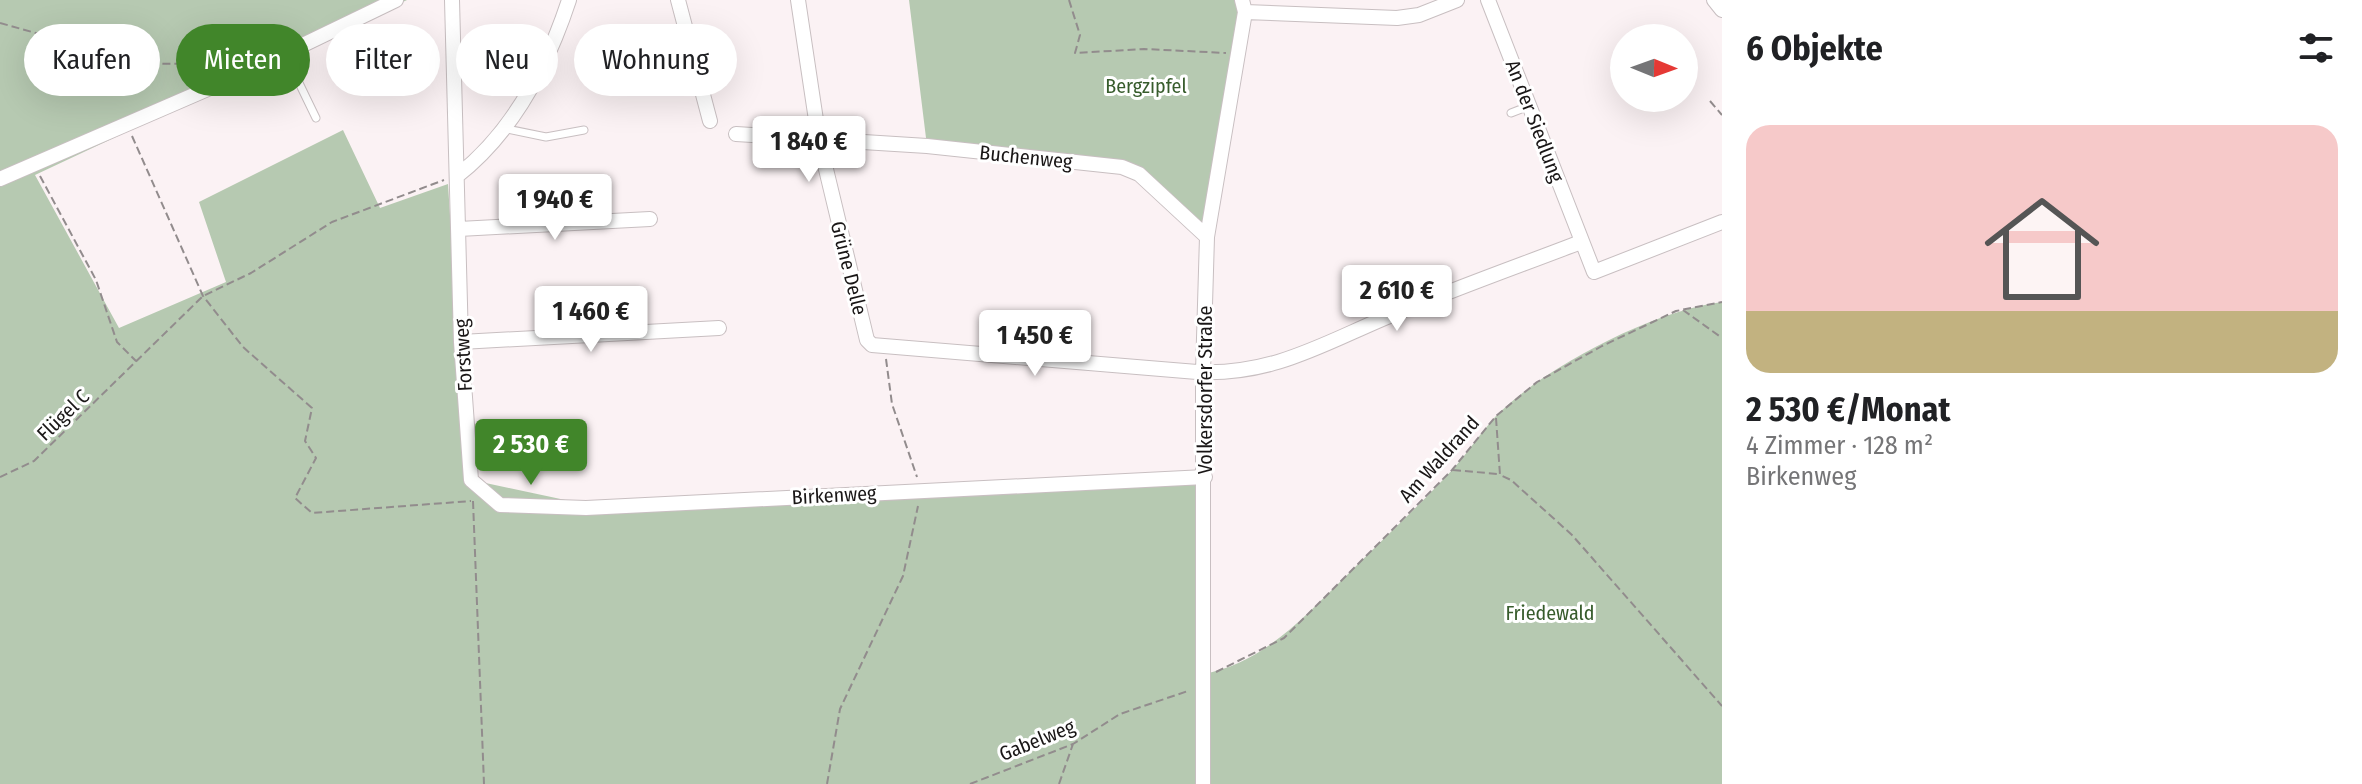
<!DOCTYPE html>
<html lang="de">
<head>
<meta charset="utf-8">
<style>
  body { margin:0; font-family:"Fira Sans Condensed",sans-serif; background:#f2f2f2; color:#202124; height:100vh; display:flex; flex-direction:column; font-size:30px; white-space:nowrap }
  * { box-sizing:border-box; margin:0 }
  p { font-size:26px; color:#757577 }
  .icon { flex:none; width:44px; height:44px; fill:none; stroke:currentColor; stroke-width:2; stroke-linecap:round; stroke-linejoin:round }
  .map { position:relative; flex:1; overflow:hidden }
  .panel { display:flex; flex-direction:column; background:#fff; width:640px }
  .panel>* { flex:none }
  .banner { position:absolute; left:24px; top:24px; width:760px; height:72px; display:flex; gap:16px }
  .needle { width:52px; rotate:91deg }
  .controls { position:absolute; left:1610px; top:24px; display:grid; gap:16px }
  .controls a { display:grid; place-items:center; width:88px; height:88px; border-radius:50%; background:#fff; box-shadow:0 8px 32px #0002; font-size:40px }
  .price { position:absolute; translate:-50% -68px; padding:0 18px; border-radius:8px; background:#fff; color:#222; font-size:26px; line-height:52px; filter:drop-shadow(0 2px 4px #0008) }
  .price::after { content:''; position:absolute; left:50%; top:48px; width:24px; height:18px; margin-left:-12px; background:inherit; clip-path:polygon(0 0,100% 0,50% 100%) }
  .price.current { background:#41862a; color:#fff }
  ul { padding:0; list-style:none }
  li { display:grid; align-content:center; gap:16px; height:424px; padding:0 24px }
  li span { display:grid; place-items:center; height:248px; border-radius:24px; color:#555 }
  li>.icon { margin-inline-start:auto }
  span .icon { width:144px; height:144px; fill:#fffc; stroke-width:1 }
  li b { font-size:34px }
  h2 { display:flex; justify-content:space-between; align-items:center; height:96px; padding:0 24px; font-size:34px }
  .chip { padding:0 28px; border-radius:36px; background:#fff; box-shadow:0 8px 32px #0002; font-size:28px; line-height:72px }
  .chip.current { background:#41862a; color:#fff }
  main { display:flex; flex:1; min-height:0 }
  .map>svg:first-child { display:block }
  .green { fill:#b6c9b1 }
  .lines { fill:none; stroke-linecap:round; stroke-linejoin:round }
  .service-casing { stroke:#c8bfc1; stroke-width:9 }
  .minor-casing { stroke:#c8bfc1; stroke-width:16 }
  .path { stroke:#928c8d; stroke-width:2; stroke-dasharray:8 4; stroke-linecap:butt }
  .service { stroke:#fff; stroke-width:7 }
  .minor { stroke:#fff; stroke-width:14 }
  .labels { text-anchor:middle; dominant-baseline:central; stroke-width:6; stroke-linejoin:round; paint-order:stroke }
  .park-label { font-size:20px; fill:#375c2c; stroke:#fff }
  .street-label { font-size:20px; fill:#191616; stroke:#fff }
</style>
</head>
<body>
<main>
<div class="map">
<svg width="1722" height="784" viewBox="0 0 1722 784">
  <rect width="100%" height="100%" fill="#fbf2f4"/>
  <path class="green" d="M0,0H407L35,175L119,328L226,282L199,202L343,130L380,208L448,184L467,479L612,510L1199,479L1196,688L1203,674C1261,664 1302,619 1342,580C1379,543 1418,507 1454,468C1469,451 1481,432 1496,416C1544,367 1655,310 1722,302V784H0Z
    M909,0H1242L1207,237L1139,174L927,146Z"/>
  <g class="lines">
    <defs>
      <path id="service" d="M285,54L316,118
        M1511,113L1529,106
        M507,129L546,137L584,130"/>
      <path id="minor" d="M452,0L461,342L471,480L500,505L586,508L1205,477
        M678,0L710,121
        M798,0L819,140L867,340L872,345L1197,372C1276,376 1329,340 1399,312C1459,287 1521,265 1581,242
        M1488,0L1594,272L1722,222
        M1714,0L1722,10
        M1245,12L1397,18L1419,15L1457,0
        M736,134L927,146L1122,167L1139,174L1207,237
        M457,176C512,133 547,67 569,0
        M0,179L247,72L396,0
        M459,229L650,219
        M461,342L719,328
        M1203,784V372L1207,237L1245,12L1242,0"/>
    </defs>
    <use href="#service" class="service-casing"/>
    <use href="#minor" class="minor-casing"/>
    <path class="path" d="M1069,0L1080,35L1075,53L1144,49L1226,53
      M0,23L147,64L229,63
      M1710,101L1722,115
      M132,136L203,296L243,347L312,408L305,441L316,458L295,498L312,513L471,501
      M40,176L96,280L117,342L136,361
      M1683,310L1722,338
      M886,359L892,404L917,477
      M1496,418L1500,475L1511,480L1572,535L1722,706
      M1453,470L1498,474
      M0,477L34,461L203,296L251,273L332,222L444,180
      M473,501L484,784
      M1216,672L1284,638L1452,470L1496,416L1537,382L1602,346L1676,311L1722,302
      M827,784L840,709L903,576L918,506
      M970,784L1073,744L1120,714L1188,691
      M1059,784L1073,744"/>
    <use href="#service" class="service"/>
    <use href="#minor" class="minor"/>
  </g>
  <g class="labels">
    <g class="park-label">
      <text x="1146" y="86">Bergzipfel</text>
      <text x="1550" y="613">Friedewald</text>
    </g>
    <g class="street-label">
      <text transform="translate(1535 121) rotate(69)">An der Siedlung</text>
      <text transform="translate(1026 157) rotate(6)">Buchenweg</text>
      <text transform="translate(849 268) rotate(76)">Grüne Delle</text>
      <text transform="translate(463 355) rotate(-93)">Forstweg</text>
      <text transform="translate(1205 390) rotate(-90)">Volkersdorfer Straße</text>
      <text transform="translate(63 415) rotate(-44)">Flügel C</text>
      <text transform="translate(1439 459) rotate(-48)">Am Waldrand</text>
      <text transform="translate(834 495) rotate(-3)">Birkenweg</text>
      <text transform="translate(1037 740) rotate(-22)">Gabelweg</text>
    </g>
  </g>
</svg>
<div class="controls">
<a><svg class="needle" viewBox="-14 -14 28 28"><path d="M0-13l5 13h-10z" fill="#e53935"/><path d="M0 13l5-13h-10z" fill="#757577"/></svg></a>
</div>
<b class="price" style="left:809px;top:184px">1 840 €</b>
<b class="price" style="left:555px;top:242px">1 940 €</b>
<b class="price" style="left:1397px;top:333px">2 610 €</b>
<b class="price" style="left:591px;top:354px">1 460 €</b>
<b class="price" style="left:1035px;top:378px">1 450 €</b>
<b class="price current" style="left:531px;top:487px">2 530 €</b>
<div class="banner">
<a class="chip">Kaufen</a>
<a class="chip current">Mieten</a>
<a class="chip">Filter</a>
<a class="chip">Neu</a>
<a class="chip">Wohnung</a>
</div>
</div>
<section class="panel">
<h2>6 Objekte<svg class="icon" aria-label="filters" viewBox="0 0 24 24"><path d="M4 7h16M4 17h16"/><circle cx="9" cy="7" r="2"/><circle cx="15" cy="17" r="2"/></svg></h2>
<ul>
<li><span style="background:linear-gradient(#f6c9c9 75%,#c2b280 0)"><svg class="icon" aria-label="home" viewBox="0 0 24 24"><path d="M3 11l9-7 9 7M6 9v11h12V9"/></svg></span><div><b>2 530 €/Monat</b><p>4 Zimmer · 128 m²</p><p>Birkenweg</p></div></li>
</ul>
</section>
</main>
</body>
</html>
